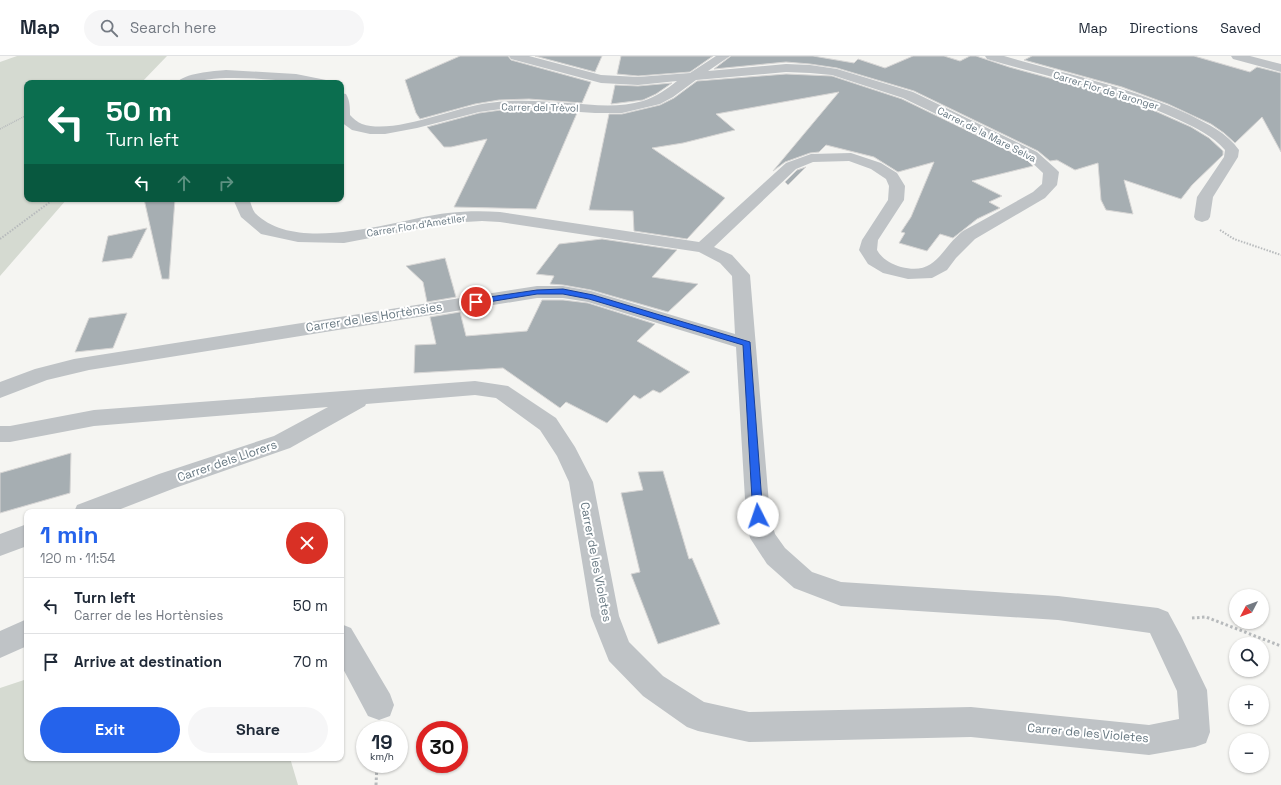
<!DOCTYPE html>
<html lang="en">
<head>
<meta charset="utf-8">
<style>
  body { margin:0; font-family:"Space Grotesk",sans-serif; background:#f6f6f7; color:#1f2937; height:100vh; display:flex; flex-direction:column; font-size:15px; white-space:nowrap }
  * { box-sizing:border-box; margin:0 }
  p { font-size:13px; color:#747a83 }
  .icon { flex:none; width:22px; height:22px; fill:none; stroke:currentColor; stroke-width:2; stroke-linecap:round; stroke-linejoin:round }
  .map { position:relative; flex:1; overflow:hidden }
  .details { position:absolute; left:24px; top:453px; width:320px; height:252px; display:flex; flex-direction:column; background:#fff; border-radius:8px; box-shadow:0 1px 3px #0004 }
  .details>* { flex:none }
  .top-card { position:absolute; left:24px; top:24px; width:320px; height:122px; border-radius:8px; box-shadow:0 1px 3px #0004; background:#0b6e4f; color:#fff; overflow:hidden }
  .needle { width:26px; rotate:229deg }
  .buttons { position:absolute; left:1229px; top:533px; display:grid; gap:8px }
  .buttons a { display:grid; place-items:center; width:40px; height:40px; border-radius:50%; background:#fff; box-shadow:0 1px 3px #0004; font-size:20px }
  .speed { position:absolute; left:356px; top:665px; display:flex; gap:8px; font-size:20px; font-weight:700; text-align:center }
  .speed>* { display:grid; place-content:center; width:52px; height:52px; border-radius:50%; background:#fff; box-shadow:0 1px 3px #0004; line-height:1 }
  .speed small { font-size:10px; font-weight:400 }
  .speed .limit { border:6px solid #d22; background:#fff; color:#111 }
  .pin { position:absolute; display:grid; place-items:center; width:34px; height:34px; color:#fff; margin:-17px; border:2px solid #fff; border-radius:50%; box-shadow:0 1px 4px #0007 }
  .me { position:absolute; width:44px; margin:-22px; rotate:356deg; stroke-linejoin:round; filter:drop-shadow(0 0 3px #0008) }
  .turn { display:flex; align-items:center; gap:14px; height:84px; padding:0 16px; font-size:18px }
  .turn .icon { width:52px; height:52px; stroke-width:2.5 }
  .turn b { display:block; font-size:28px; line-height:34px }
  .lanes { display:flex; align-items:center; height:38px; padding:0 16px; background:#0003; justify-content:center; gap:20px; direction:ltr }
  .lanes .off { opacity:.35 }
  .round { display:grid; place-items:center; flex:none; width:42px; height:42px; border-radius:21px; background:#f6f6f7 }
  .summary { display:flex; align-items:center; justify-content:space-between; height:68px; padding:0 16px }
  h1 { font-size:24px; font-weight:800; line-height:30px; color:#2563eb }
  .action { display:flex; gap:8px; margin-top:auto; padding:8px 16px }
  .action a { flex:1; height:46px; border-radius:24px; background:#2563eb; color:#fff; font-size:16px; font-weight:800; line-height:46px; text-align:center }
  .action a+a { background:#f6f6f7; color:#1f2937 }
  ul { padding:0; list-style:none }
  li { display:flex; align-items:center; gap:12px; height:56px; padding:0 16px; border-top:1px solid #e0e1e3 }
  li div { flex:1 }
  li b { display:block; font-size:15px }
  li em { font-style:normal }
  header { display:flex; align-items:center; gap:24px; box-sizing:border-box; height:56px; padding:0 20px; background:#fff; border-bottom:1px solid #e0e1e3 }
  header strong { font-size:19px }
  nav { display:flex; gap:22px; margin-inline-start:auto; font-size:14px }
  .search { width:280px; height:36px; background:#f6f6f7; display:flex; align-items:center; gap:10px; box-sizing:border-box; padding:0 14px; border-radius:22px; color:#747a83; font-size:15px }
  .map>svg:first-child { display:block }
  .green { fill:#d5dad1 }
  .building { fill:#a6aeb2; stroke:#d7d6d5 }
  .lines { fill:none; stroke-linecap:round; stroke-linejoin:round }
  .path-far2 { stroke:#b7babc; stroke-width:1.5; stroke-dasharray:1 1; stroke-linecap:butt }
  .path-far1 { stroke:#b7babc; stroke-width:2; stroke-dasharray:1.5 1.5; stroke-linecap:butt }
  .path { stroke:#b7babc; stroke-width:3; stroke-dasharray:2.5 2.5; stroke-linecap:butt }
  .minor { fill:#bfc3c6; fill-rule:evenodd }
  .route { fill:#2563eb; stroke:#184099 }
  .labels { text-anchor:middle; stroke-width:4; stroke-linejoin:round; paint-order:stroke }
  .far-street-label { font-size:10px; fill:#667781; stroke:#fff }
  .street-label { font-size:12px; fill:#667781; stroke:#fff }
</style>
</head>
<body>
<header>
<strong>Map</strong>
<div class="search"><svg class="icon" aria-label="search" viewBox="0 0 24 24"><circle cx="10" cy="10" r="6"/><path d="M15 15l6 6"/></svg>Search here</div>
<nav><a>Map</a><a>Directions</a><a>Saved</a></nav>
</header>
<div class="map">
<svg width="1281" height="729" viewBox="0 0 1281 729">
  <rect width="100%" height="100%" fill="#f5f5f2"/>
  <path class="green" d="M17 0H167L141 27H27V143H67L0 220V6Z
    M27 623V702H290L298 729H0V632Z"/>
  <path class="building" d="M460 0H508L511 4 591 26 582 47 529 43 499 44 475 48 420 63 416 57 405 24Z
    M535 0H602L595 16Z
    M621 0H713L690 16 638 20 617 18Z
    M731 0H813L854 7 858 3 885 12 913 0H944L960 5 970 0H976L1009 11 1108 38 1155 55 1191 71 1209 82 1223 95V99L1192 129 1181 143 1124 124 1133 158 1106 154 1101 144 1098 107 1075 114 1057 104 1050 105 1038 95 914 35 837 12 810 8 786 6 714 13Z
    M1032 0H1194L1250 16 1257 11 1281 17V96L1262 61 1235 87 1224 77 1211 68 1168 48 1122 31 1024 4Z
    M786 18 832 20 902 43 1026 103 1033 110 972 125 1002 140 989 146 1000 152 977 163 953 182 940 178 927 195 899 187 905 177 901 176 911 161 934 106 898 116 874 101 826 89 819 96 810 97 785 106 773 115 839 36 716 58 735 74 683 87 652 92 725 142 687 183 634 175 633 155 589 154 609 58H622L660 49 674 42 697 25Z
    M672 27 656 38 643 44 611 48 615 29 638 30Z
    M501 54H535L577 57 536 153 454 151 487 83 451 91H444L427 71 479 57Z
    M806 111 788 129 785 126 797 114Z
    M144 143H175L169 223H162Z
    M147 172 132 202 102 206 108 180Z
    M602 183 677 194 652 221 698 228 668 256 591 234 563 229 550 228 554 220 536 218 559 188Z
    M445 202 456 241 427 246 423 226 406 210Z
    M542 244H563L588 247 655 268 637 285 690 316 660 337 653 334 640 343 634 339 607 367 566 346 560 352 503 312 414 317 415 289 436 288 430 261 460 256 466 280 527 275Z
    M127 257 113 292 75 296 89 262Z
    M71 397 70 437 0 457V417Z
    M663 415 689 503 692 502 720 568 658 588 631 518 640 516 621 437 643 434 638 416Z"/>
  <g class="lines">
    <path class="path-far2" d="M0 73 27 59"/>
    <path class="path-far1" d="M1220 174 1234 183 1281 199
      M0 183 54 143"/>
    <path class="path" d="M1192 562 1206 561 1281 590
      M376 729 377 708"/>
    <path class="minor" d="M509 0H529L601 19 638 21 690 17 716 0H730L708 15 786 8 810 9 837 13 913 36 1037 96 1056 113 1059 116 1057 129 1045 142 975 183 956 202 947 214 932 222 908 223 883 217 868 208 859 194 862 184 888 144 889 130 886 123 871 113 849 105 813 106 796 113 714 191 732 199 750 219 770 460 775 478 785 492 812 516 841 526 1058 540 1158 552 1168 556 1181 580 1207 634 1210 676 1206 687 1195 691 1149 699 971 681 749 686 698 675 687 671 643 640 609 605 591 560 569 426 557 400 540 374 496 342 475 339 366 348 365 350 290 392 175 432 113 456H74L77 449 159 418 274 380 328 351 94 370 10 386H0V370H10L94 354 475 325 508 330 556 362 575 391 593 426 619 560 629 586 663 620 704 646 749 656 971 651 1149 669 1179 663 1177 635 1150 577 1058 564 841 550 794 532 767 508 750 482 746 460 736 291 588 246 563 242H537L89 314 47 324 0 342V326L35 313 74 303 537 230H563L591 235 735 278 732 220 720 207 699 196 500 166 482 165 448 167 344 187 298 186 261 178 241 161 233 143H249C251 147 252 153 255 157 298 200 396 163 448 157 466 155 483 155 500 156L699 186 786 107 811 98 851 97 881 107 897 117 905 130 904 144 878 184 877 194C882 203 891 208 901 211 937 220 940 193 963 175 970 171 978 167 985 163 1001 154 1017 145 1033 136L1042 128 1043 117 1027 102 903 42 832 19 810 17 786 16 696 24 673 41 660 48 622 57H595L535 53H501L479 56 417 72 385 78H370L352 74 341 66V37L346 38C350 45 350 51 350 59 353 62 357 66 362 68 395 79 454 51 489 47 515 43 542 45 568 47 593 49 619 52 643 45 656 41 667 33 677 25L638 29 601 27 511 3Z
      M985 0H1004C1066 18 1131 31 1190 59 1208 68 1227 77 1239 94L1238 101 1213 141 1210 161 1208 164 1202 166 1196 164 1194 161 1197 141 1224 101 1225 94C1213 80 1196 72 1179 64 1118 35 1051 22 987 3Z
      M1231 0H1250L1281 8V16L1233 3Z
      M226 14 296 18 326 24 328 27C294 27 260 21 226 22 209 22 194 27 177 27 183 17 214 15 226 14Z
      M27 468V490L0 500V478Z
      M27 563V590L0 602V575Z
      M341 568 351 572 390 638 394 649 390 660 379 664 368 660 341 609Z"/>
  </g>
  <path class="route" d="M563 233 593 239 750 286 763 460 761 463 758 465 754 463 753 460 743 289 589 243 563 238H537L476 248 472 246 476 243 537 234Z"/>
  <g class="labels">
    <g class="far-street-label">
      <text transform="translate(1106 34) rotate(17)" y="4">Carrer Flor de Taronger</text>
      <text transform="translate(540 51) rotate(1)" y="4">Carrer del Trèvol</text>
      <text transform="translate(987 78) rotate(27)" y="4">Carrer de la Mare Selva</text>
      <text transform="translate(416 169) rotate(-9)" y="4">Carrer Flor d'Ametller</text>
    </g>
    <g class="street-label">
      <text transform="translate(374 261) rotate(-9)" y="4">Carrer de les Hortènsies</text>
      <text transform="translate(227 405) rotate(-19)" y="4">Carrer dels Llorers</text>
      <text transform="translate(596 506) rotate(79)" y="4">Carrer de les Violetes</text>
      <text transform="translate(1088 677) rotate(5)" y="4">Carrer de les Violetes</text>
    </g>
  </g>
</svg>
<div class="buttons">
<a><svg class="needle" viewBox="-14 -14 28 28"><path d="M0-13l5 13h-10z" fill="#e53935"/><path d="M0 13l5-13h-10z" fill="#747a83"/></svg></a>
<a><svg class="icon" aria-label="search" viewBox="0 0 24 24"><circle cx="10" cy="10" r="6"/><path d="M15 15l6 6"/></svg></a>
<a>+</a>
<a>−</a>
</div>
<div class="speed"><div>19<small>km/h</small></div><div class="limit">30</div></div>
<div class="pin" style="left:476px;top:246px;background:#d93025"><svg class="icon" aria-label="arrive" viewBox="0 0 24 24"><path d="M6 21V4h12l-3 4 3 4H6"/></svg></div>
<svg class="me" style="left:758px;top:460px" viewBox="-20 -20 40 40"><circle r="19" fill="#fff"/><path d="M0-13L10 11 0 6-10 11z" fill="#2563eb"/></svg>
<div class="top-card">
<div class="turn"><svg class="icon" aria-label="left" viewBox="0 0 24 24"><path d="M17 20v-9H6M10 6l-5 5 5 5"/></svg><div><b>50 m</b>Turn left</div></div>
<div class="lanes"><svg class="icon" aria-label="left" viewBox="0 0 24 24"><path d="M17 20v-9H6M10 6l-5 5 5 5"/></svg><svg class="icon off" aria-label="ahead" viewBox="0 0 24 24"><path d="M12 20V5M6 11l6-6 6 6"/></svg><svg class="icon off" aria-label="right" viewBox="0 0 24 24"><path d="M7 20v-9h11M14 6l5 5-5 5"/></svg></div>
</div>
<section class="details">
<div class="summary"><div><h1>1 min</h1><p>120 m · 11:54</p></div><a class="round" style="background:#d93025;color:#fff"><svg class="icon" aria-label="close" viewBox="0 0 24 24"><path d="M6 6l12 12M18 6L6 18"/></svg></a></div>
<ul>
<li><svg class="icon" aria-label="left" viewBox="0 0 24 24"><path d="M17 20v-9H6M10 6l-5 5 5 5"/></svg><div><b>Turn left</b><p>Carrer de les Hortènsies</p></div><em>50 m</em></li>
<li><svg class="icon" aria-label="arrive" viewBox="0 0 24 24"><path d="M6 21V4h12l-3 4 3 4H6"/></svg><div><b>Arrive at destination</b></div><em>70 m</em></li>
</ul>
<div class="action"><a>Exit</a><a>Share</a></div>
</section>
</div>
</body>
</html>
